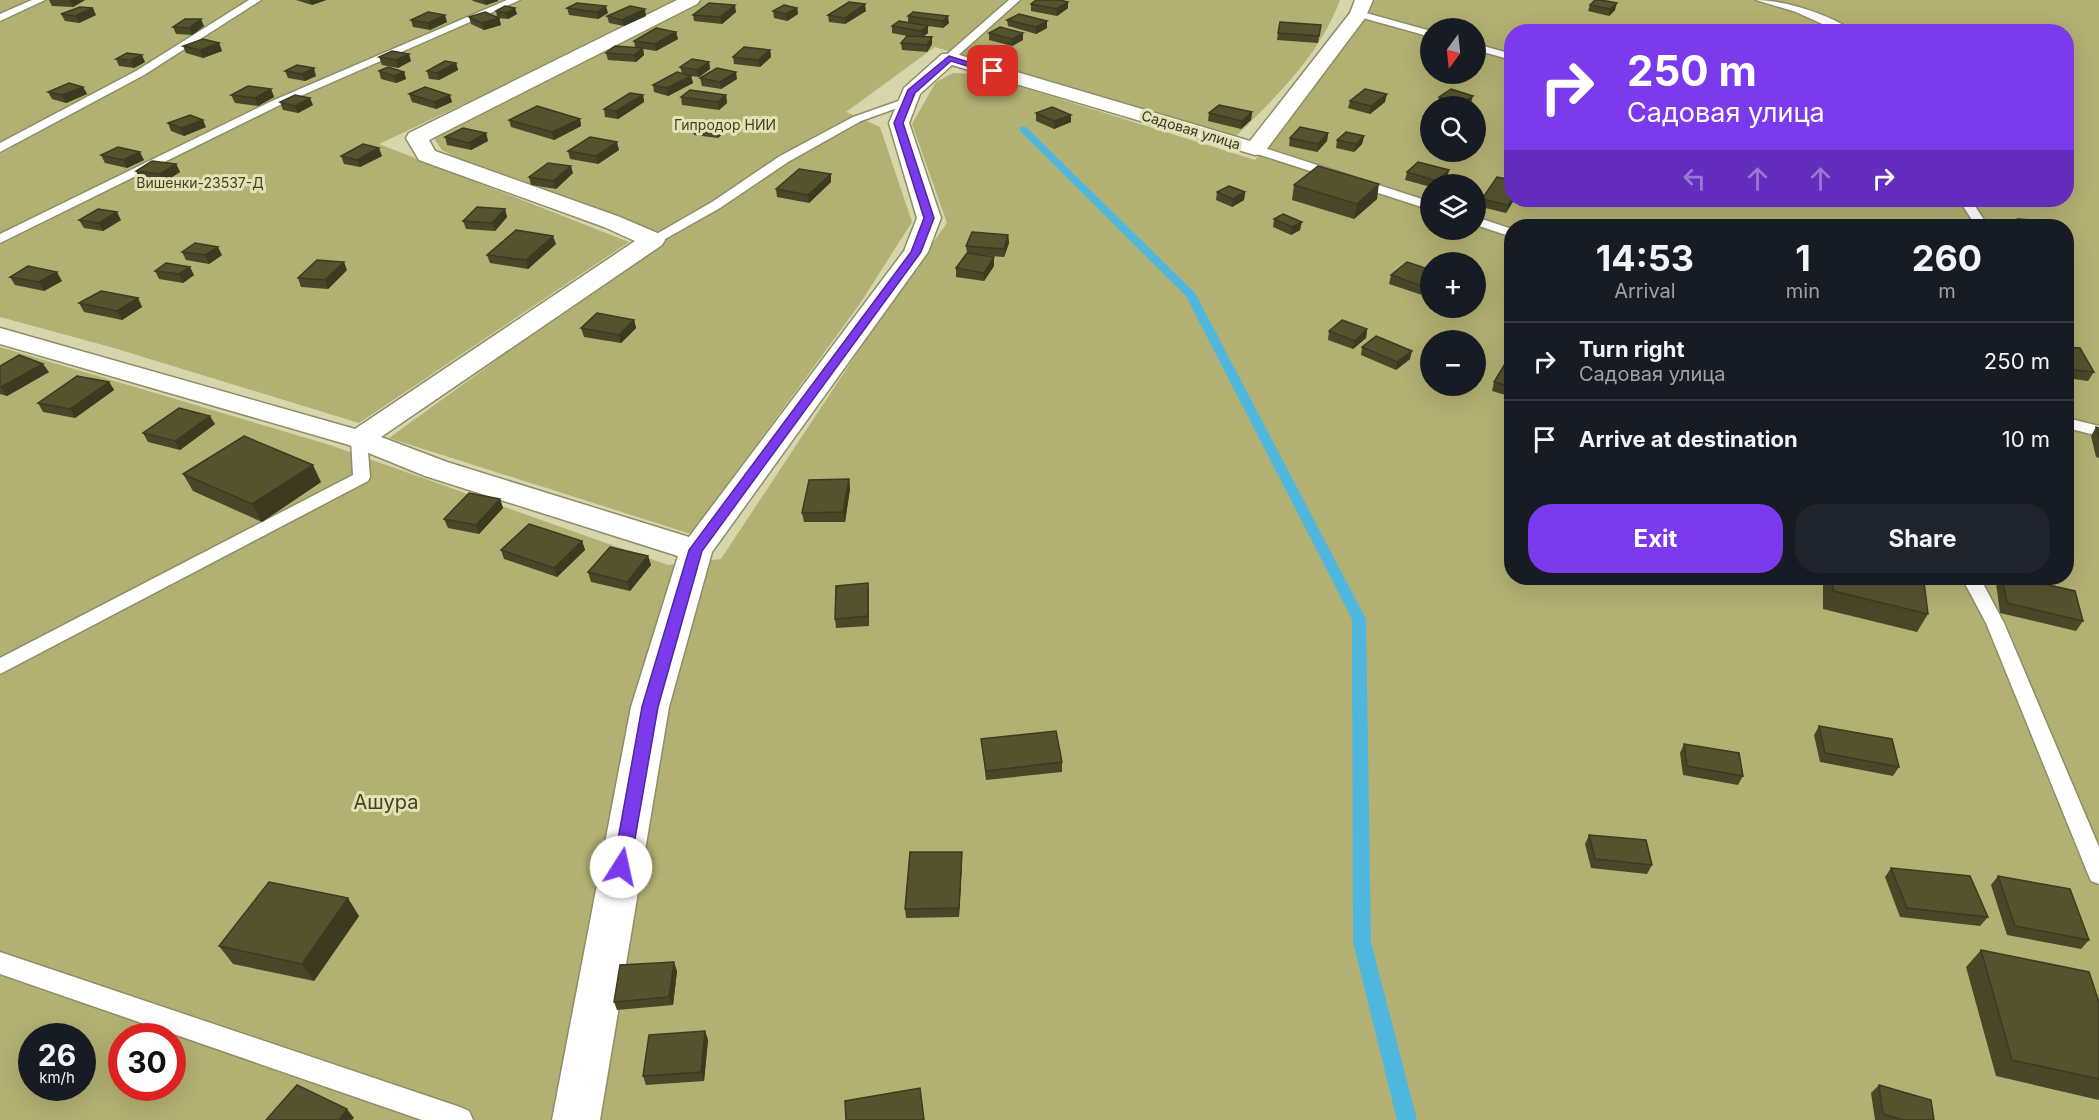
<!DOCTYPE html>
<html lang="en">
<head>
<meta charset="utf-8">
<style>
  body { margin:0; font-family:Inter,sans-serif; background:#20242c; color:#f1f3f6; height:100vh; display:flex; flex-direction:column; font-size:22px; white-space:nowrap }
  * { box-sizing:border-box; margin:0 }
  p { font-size:20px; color:#9ea1a6 }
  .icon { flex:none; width:33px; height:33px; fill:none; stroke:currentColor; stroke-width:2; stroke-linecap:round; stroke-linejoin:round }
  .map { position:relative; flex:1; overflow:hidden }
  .details { position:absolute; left:1504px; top:219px; width:570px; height:366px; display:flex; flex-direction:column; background:#171b24; border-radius:24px; box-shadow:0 6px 24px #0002 }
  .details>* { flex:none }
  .hud { position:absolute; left:1504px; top:24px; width:570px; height:183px; border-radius:24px; box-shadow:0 6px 24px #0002; background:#7c3aed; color:#fff; overflow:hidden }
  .needle { width:39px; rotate:195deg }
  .controls { position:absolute; left:1420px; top:18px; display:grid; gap:12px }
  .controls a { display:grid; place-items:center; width:66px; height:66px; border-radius:50%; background:#171b24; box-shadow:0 6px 24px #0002; font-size:30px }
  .speed { position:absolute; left:18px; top:1023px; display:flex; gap:12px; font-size:30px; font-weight:700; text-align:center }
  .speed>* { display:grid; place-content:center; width:78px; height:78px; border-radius:50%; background:#171b24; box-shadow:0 6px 24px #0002; line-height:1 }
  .speed small { font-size:15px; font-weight:400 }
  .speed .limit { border:9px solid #d22; background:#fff; color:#111 }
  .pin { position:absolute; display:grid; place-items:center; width:51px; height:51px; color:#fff; margin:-26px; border-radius:12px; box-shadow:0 3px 9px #0006 }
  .me { position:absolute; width:66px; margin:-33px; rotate:10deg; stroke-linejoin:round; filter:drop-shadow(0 0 4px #0008) }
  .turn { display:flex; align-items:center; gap:21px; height:126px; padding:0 24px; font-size:27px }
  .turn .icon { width:78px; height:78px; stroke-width:2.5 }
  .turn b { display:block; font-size:42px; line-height:51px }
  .lanes { display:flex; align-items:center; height:57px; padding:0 24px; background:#0003; justify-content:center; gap:30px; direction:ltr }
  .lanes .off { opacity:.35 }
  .eta { display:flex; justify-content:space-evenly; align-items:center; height:102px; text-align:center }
  .eta b { font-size:36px; font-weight:700; line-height:42px }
  .primary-button { display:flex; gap:12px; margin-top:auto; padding:12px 24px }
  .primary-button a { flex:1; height:69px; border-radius:24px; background:#7c3aed; color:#fff; font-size:24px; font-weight:700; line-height:69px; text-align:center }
  .primary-button a+a { background:#20242c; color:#f1f3f6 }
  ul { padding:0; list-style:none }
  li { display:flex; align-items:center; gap:18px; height:78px; padding:0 24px; border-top:2px solid #363941 }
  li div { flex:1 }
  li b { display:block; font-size:22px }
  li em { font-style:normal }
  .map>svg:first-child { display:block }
  .green { fill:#b2b072; fill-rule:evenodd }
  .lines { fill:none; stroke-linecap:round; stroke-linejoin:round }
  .stream { fill:#4fb7de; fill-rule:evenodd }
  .lane-casing { stroke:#8e8d65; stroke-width:3 }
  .street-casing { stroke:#8e8d65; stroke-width:3 }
  .lane { fill:#fff; fill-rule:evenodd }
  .street { fill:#fff; fill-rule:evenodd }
  .wall { fill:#494728 }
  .shaded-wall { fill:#3c3a20 }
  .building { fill:#55532e; stroke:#3c3a20; stroke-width:1.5 }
  .route { fill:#7c3aed; stroke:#51269a; stroke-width:1.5 }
  .labels { text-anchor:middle; stroke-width:6; stroke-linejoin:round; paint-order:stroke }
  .far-park-label { font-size:14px; fill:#44421d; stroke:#e3e2b7 }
  .far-street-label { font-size:14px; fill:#383827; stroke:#e3e2b7 }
  .near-park-label { font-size:20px; fill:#44421d; stroke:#e3e2b7 }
</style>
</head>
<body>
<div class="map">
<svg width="2099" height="1120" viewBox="0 0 2099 1120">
  <rect width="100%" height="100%" fill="#d6d5ab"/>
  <path class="green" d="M0 0H685L379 144 629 242 359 423 114 348 0 317V154L11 148 0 146Z
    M702 0H1340C1319 56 1277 96 1235 137L935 47 846 112 880 127 912 222 859 305 691 534 389 438 669 235 488 174 442 150 433 137 639 30Z
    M1369 0H2099V1120H0V347L330 445 668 565 721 559 890 303 947 223 912 124 936 82 953 73 980 74 1255 160 1360 25ZM1431 28H1476V74H1431ZM1512 32H2067V200H1512ZM1431 106H1476V152H1431ZM1431 184H1476V230H1431ZM1512 226H2067V578H1512ZM1431 262H1476V308H1431ZM1431 340H1476V386H1431ZM32 1036H82V1088H32ZM122 1036H172V1088H122Z"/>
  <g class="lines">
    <path class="stream" d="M1020 127H1026L1195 293 1366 619 1371 942 1417 1120H1397L1353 942 1352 619 1186 296 1020 131Z"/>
    <g class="lane-casing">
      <path id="lane" d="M32 0H45L0 21V14Z
        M249 0H261L144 75 0 152V143L136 71Z
        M507 0H520L280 105 0 243V234L272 101Z
        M1009 0H1020L953 60H945V56Z
        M1756 0C1784 0 1832 15 1854 32H1840L1796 12Z
        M1359 11 1431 31V37L1356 16 1354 14Z
        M1476 44 1512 54V60L1476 50Z
        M907 98 913 101 911 103 861 121 788 162 720 208 658 243 653 244 646 240 712 202 780 156 853 117Z
        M1255 145 1431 202V210L1251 152 1249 149Z
        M1959 200H1971L1988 226H1976Z
        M1476 217 1512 229V237L1476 225Z
        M2067 418 2099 426V436L2067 428Z
        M359 434 367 439 370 477 368 481 0 674V658L353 475 351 439Z
        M1962 578H1980L2004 623 2099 847V884L2091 881 2088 874 1986 623Z
        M0 952 460 1107 469 1111 473 1120H422L0 974Z"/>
    </g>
    <g class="street-casing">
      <path id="street" d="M677 0H700L697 4 429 140 435 151 620 217 662 235 665 240 662 245 381 437 447 462 689 537 904 251 917 218 889 123 904 88 942 54H956L1250 141 1350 13 1355 0H1373L1365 18 1263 154 1255 155 952 65 920 94 909 123 941 218 928 252 712 552 669 707 600 1120H552L631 707 678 556 425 476 349 445 0 344V328L355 429 635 241 604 227 419 160 406 138 409 133Z"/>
    </g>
    <use href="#lane" class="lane"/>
    <use href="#street" class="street"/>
  </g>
  <path class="wall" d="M49 0H85L73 7 52 6Z
    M296 0H326L312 5Z
    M472 0H498V1L486 5 473 1Z
    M1068 2V8L1057 16 1031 11V4Z
    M1590 5 1615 10 1609 16 1588 11Z
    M567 8 608 13 598 19 569 15Z
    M797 8 798 14 787 21 774 18 773 11Z
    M496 11 517 14 508 19 499 18 501 25 484 30 471 24 469 17H497Z
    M866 11 845 24 829 22 828 15Z
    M736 12 722 24 694 21 693 15Z
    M913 12 949 23 943 28 928 26V33L923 37H932V44L927 52 902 50 901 43 907 36 892 33V26L908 23V16Z
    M61 14 96 15 79 23 65 21Z
    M607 16H646L624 26 609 23Z
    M411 20 447 22 430 30 413 27Z
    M1007 20 1047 28 1036 34 1008 26Z
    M1321 25 1318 43 1277 40 1278 33Z
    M204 26 192 35 176 34 173 27Z
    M1887 26 1933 32H1884Z
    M676 32 678 39 656 51 643 49 644 55 636 62 608 60 606 53 635 47 634 41Z
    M989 33 1023 40 1012 46 989 40Z
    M219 43 222 51 203 58 186 53 183 46Z
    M770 50 771 57 760 67 734 64 733 57Z
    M379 57 411 61 398 68 382 65Z
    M116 59 145 62 134 68 119 66Z
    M709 62 710 69 699 77 691 76 693 83 668 96 654 92 653 85 682 73 680 67Z
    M456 63 458 70 439 80 429 79 427 71Z
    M285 71 316 76 305 81 288 78Z
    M379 71 404 72 406 79 396 83 381 79Z
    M700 78 737 79 721 89 702 86Z
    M83 87 87 94 66 103 52 99 48 92Z
    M271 89 274 97 258 106 235 103 231 95Z
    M409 94 452 102 436 109 412 102Z
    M643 95 644 102 618 119 605 117 604 109Z
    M726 95 727 103 719 110 682 105 681 97Z
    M1439 97 1471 103 1466 106H1443L1437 105Z
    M1350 101 1385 102 1370 114 1348 108Z
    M280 102 313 105 298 113 283 110Z
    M1252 112 1251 120 1241 129 1208 121 1209 113Z
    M1036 113 1071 115V122L1054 129 1036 121Z
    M580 119 581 126 554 140 511 127 509 120Z
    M168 123 206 127 184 136 171 131Z
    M724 124 725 131 718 138 694 135 692 127Z
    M486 133 488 141 471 150 447 145 445 137Z
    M1328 133 1327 141 1317 152 1289 146 1290 138Z
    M1364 136 1362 144 1354 152 1336 148 1337 140Z
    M619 150 598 164 570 159 568 151Z
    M101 155 144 160 127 168 105 163Z
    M341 156H382L360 167 344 164Z
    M176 164 180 172 164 182 139 179 136 171Z
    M1449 170 1447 178 1440 184H1431V187L1405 180 1407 172Z
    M573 173 556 189 531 185 529 177Z
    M831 182 809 203 777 197 776 189Z
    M1294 185 1377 199 1354 219 1292 200Z
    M1217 192H1245L1244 200 1232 207 1216 200Z
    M1482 199 1512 200H1514L1506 213 1481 207Z
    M2009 200H2050L2046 206 2013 204Z
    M505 209 507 217 495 231 466 229 463 221Z
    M1274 219 1300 230 1291 235 1273 227Z
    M2018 219 2059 226H2014Z
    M79 220H121L103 231 84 228Z
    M1008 235 1009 243 1004 257 980 255 994 257V266L984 281 956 277V268L967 253 966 246Z
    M556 244 528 269 490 263 487 255Z
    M182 252 222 255 209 264 186 260Z
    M347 270 328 289 301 287 298 278Z
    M1431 270V298L1389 284 1391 275Z
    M155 271 194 275 183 283 159 279Z
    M10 277 62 281 44 291 15 285Z
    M138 298 142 307 122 320 84 312 79 303Z
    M634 320 636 328 621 343 584 337 581 328Z
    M1367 329 1366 338 1353 349 1328 340 1329 331Z
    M1362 347 1410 359 1396 370 1361 355Z
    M2067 347 2094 372 2088 381 2067 378Z
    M1512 363V397L1492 391 1494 382Z
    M0 366 49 372 7 396 0 394Z
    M109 382 114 390 75 418 43 412 38 403Z
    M215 424 180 450 148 442 143 433Z
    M2096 427 2099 428V458L2096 457 2091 436Z
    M183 474 321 482 262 522 193 491Z
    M849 479 850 489 845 522H804L802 513Z
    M500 499 503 508 479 534 448 528 444 519Z
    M582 541 585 550 557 577 504 559 501 550Z
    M648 556 651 565 630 591 591 582 588 572Z
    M1823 578H1905L1928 614 1917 632 1823 609Z
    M1999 578H2018L2083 621 2076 631 2000 613 1996 583Z
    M869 592V626L836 628 835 619Z
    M1819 726 1899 767 1893 776 1820 762 1814 735Z
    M981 739 1062 762V772L986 780Z
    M1684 744 1743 776 1738 785 1683 775 1680 753Z
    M1589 835 1652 865 1647 874 1591 868 1585 844Z
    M962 861 959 917 906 918 905 909Z
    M1891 868 1988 917 1980 926 1900 917 1885 877Z
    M1998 876 2089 940 2081 949 2007 935 1991 885Z
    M359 916 314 981 233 964 219 946Z
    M1981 950 2099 1002V1100L1996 1076 1966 967Z
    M677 971 673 1005 617 1010 614 1002Z
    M705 1031 708 1040 704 1081 646 1085 643 1076Z
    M1879 1085 1934 1120H1875L1871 1093Z"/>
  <path class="shaded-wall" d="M69 0H85L73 7Z
    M310 0H326L312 5Z
    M484 0H498V1L486 5Z
    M1068 2V8L1057 16V9Z
    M1617 3 1615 10 1609 16 1610 9Z
    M865 4 866 11 845 24V18Z
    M735 5 736 12 722 24 720 17Z
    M606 6 608 13 598 19 597 12Z
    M93 8 96 15 79 23 75 16Z
    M515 8 517 14 508 19 506 13Z
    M797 8 798 14 787 21 786 14Z
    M645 9 646 16 624 26 622 20Z
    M445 15 447 22 430 30 428 23Z
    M948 16 949 23 943 28V21Z
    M499 18 501 25 484 30 482 23Z
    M201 19 204 26 192 35 189 28Z
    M1047 21V28L1036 34V27Z
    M928 26V33L921 38V31Z
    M676 32 678 39 656 51 655 44Z
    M1023 33V40L1012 46V39Z
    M932 37V44L927 52V45Z
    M219 43 222 51 203 58 200 50Z
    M643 48 644 55 636 62 634 55Z
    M770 50 771 57 760 67 758 60Z
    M409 54 411 61 398 68 396 60Z
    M142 55 145 62 134 68 131 60Z
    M709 62 710 69 699 77 697 70Z
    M456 63 458 70 439 80 437 73Z
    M314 68 316 76 305 81 302 74Z
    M404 72 406 79 396 83 394 76Z
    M736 72 737 79 721 89 720 82Z
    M691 76 693 83 668 96 667 88Z
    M83 87 87 94 66 103 62 95Z
    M271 89 274 97 258 106 255 98Z
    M1387 94 1385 102 1370 114 1371 106Z
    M450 95 452 102 436 109 434 102Z
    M643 95 644 102 618 119 616 111Z
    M726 95 727 103 719 110 718 102Z
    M1473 96 1471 103 1466 106H1460V104Z
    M310 98 313 105 298 113 295 106Z
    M1252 112 1251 120 1241 129 1242 121Z
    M1071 115V122L1054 129V121Z
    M580 119 581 126 554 140 552 132Z
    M203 120 206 127 184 136 181 128Z
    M724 124 725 131 718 138 717 130Z
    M486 133 488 141 471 150 469 143Z
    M1328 133 1327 141 1317 152 1318 144Z
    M1364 136 1362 144 1354 152 1356 144Z
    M617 142 619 150 598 164 596 156Z
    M379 148 382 156 360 167 357 160Z
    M140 152 144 160 127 168 123 160Z
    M176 164 180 172 164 182 160 174Z
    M571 166 573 173 556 189 553 181Z
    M1449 170 1447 178 1440 184H1436L1437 181Z
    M831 174V182L809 203 808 195Z
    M1379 184 1377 199 1354 219 1357 204Z
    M1245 192 1244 200 1232 207 1233 199Z
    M1512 198V200H1514L1506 213 1508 205Z
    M505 209 507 217 495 231 492 223Z
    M117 212 121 220 103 231 99 223Z
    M1302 222 1300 230 1291 235 1292 227Z
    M1008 235 1009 243 1004 257V249Z
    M553 236 556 244 528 269 526 260Z
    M218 247 222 255 209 264 205 255Z
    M994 257V266L984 281V273Z
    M344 262 347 270 328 289 325 280Z
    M190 267 194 275 183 283 179 274Z
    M57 272 62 281 44 291 39 282Z
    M138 298 142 307 122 320 117 311Z
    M634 320 636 328 621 343 619 335Z
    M1367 329 1366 338 1353 349 1355 341Z
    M1412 351 1410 359 1396 370 1397 362Z
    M43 364 49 372 7 396 1 387Z
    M109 382 114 390 75 418 70 409Z
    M210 416 215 424 180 450 175 441Z
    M313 465 321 482 262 522 252 504Z
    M849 479 850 489 845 522 843 512Z
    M500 499 503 508 479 534 476 525Z
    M582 541 585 550 557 577 554 568Z
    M648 556 651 565 630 591 627 582Z
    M868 583 869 592V626L868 616Z
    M962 852V861L959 917V908Z
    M348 898 359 916 314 981 302 964Z
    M674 962 677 971 673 1005 669 997Z
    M705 1031 708 1040 704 1081 701 1072Z
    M347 1109 354 1118 352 1120H339Z"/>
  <path class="building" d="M1036 0H1060L1068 2 1057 9 1031 4Z
    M1595 0H1601L1617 3 1610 9 1590 5Z
    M849 2 865 4 845 18 828 15Z
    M577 3 606 6 597 12 567 8Z
    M709 3 735 5 720 17 693 15Z
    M784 5 797 8 786 14 773 11Z
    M505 6 515 8 506 13 496 11Z
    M630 6 645 9 622 20 607 16Z
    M80 7 93 8 75 16 61 14Z
    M428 12 445 15 428 23 411 20Z
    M485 12 499 18 482 23 469 17Z
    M913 12 948 16 943 21 908 16Z
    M1019 14 1047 21 1036 27 1007 20Z
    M185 19H201L189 28 173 27Z
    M899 21 928 26 921 31 892 26Z
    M1280 22 1321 25 1319 36 1278 33Z
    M1743 25 1774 31 1738 32Z
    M1887 26 1932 30 1933 32H1889Z
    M1000 27 1023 33 1012 39 989 33Z
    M656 28 676 32 655 44 634 41Z
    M907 36 932 37 927 45 901 43Z
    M203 39 219 43 200 50 183 46Z
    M615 46 643 48 634 55 606 53Z
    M744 47 770 50 758 60 733 57Z
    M392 51 409 54 396 60 379 57Z
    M127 53 142 55 131 60 116 59Z
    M692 59 709 62 697 70 680 67Z
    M445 61 456 63 437 73 427 71Z
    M297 65 314 68 302 74 285 71Z
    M388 67 404 72 394 76 379 71Z
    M717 68 736 72 720 82 700 78Z
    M677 72 691 76 667 88 653 85Z
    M69 83 83 87 62 95 48 92Z
    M248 86 271 89 255 98 231 95Z
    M425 87 450 95 434 102 409 94Z
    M1365 89 1387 94 1371 106 1350 101Z
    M1451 89 1473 96 1460 104 1439 97Z
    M690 90 726 95 718 102 681 97Z
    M630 93 643 95 616 111 604 109Z
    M295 95 310 98 295 106 280 102Z
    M1219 105 1252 112 1242 121 1209 113Z
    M537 106 580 119 552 132 509 120Z
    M1052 107 1071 115 1054 121 1036 113Z
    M190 115 203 120 181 128 168 123Z
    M699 121 724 124 717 130 692 127Z
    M1300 127 1328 133 1318 144 1290 138Z
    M463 128 486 133 469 143 445 137Z
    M1346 132 1364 136 1356 144 1337 140Z
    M590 137 617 142 596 156 568 151Z
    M363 144 379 148 357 160 341 156Z
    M118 147 140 152 123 160 101 155Z
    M152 161 176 164 160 174 136 171Z
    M1418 162 1449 170 1437 181 1407 172Z
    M548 163 571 166 553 181 529 177Z
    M1318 166 1379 184 1357 204 1294 185Z
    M799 169 831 174 808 195 776 189Z
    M1497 177 1512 180V198L1508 205 1482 199Z
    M1229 186 1245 192 1233 199 1217 192Z
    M477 207 505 209 492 223 463 221Z
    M98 209 117 212 99 223 79 220Z
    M1283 214 1302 222 1292 227 1274 219Z
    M2018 219 2056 222 2059 226H2023Z
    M516 230 553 236 526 260 487 255Z
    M972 232 1008 235 1004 249 966 246Z
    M195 243 218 247 205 255 182 252Z
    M967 253 994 257 984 273 956 268Z
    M317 260 344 262 325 280 298 278Z
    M1407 262 1431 270V289L1391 275Z
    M166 263 190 267 179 274 155 271Z
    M28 266 57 272 39 282 10 277Z
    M101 291 138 298 117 311 79 303Z
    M597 313 634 320 619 335 581 328Z
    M1342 320 1367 329 1355 341 1329 331Z
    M1376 336 1412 351 1397 362 1362 347Z
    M2067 347 2080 348 2094 372 2067 369Z
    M19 355 43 364 1 387H0V366Z
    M1506 362 1512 363V387L1494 382Z
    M77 376 109 382 70 409 38 403Z
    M179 408 210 416 175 441 143 433Z
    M2096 427 2099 428V438Z
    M244 436 313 465 252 504 183 474Z
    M849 479 843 512 802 513 809 480Z
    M469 493 500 499 476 525 444 519Z
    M529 524 582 541 554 568 501 550Z
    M610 547 648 556 627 582 588 572Z
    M1833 578H1905L1924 582 1928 614 1833 591Z
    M2002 578H2018L2075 591 2083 621 2007 603Z
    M868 583V616L835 619 836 586Z
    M1819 726 1892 739 1899 767 1825 753Z
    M1056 731 1062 762 986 771 981 739Z
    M1684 744 1739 753 1743 776 1687 766Z
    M1589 835 1646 840 1652 865 1595 859Z
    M910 852H962L959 908 905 909Z
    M1891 868 1970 876 1988 917 1907 908Z
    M1998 876 2070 889 2089 940 2015 926Z
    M269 882 348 898 302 964 219 946Z
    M1981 950 2089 972 2099 1002V1079L2012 1060Z
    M674 962 669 997 614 1002 620 965Z
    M705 1031 701 1072 643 1076 649 1035Z
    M297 1085 347 1109 339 1120H266Z
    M1879 1085 1931 1100 1934 1120H1903L1883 1114Z
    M920 1088 924 1120H846L845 1101Z"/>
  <path class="route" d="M949 56 997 71 993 74 951 61 915 93 903 123 934 218 921 252 702 551 658 707 630 867 627 873 621 875 615 873 613 867 642 707 689 550 911 252 924 218 894 123 908 90Z"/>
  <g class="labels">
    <g class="far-park-label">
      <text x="725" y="130">Гипродор НИИ</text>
      <text x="200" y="188">Вишенки-23537-Д</text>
    </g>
    <g class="far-street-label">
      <text transform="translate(1191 130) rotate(17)" y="5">Садовая улица</text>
    </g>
    <g class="near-park-label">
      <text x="386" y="809">Ашура</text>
    </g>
  </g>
</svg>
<div class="controls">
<a><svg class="needle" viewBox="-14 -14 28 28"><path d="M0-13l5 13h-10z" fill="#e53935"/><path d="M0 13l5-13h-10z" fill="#9ea1a6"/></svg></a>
<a><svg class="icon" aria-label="search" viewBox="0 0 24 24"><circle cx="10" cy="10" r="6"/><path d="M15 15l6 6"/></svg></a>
<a><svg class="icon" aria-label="layers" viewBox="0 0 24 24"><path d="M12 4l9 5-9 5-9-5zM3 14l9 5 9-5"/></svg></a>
<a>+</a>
<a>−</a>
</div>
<div class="speed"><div>26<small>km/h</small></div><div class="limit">30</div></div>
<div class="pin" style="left:993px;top:71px;background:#d93025"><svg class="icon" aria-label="arrive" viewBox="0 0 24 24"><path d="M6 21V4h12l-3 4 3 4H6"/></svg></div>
<svg class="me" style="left:621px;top:867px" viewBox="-20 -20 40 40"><circle r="19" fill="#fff"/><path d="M0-13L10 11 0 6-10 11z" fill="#7c3aed"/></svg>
<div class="hud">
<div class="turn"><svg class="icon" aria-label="right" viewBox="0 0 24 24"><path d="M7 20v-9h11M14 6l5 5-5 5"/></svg><div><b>250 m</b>Садовая улица</div></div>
<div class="lanes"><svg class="icon off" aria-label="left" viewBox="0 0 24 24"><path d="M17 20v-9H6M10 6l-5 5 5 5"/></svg><svg class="icon off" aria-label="ahead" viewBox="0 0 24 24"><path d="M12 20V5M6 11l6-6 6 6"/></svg><svg class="icon off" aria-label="ahead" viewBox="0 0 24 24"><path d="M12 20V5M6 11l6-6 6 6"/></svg><svg class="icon" aria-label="right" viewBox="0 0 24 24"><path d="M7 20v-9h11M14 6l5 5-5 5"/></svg></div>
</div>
<section class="details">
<div class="eta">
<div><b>14:53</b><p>Arrival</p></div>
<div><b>1</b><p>min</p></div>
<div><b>260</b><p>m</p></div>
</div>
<ul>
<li><svg class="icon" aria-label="right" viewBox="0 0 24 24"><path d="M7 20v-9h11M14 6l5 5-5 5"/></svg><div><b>Turn right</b><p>Садовая улица</p></div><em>250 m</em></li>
<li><svg class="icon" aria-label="arrive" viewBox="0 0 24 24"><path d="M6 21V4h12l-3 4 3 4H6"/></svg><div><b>Arrive at destination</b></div><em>10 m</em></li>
</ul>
<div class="primary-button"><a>Exit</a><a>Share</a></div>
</section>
</div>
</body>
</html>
